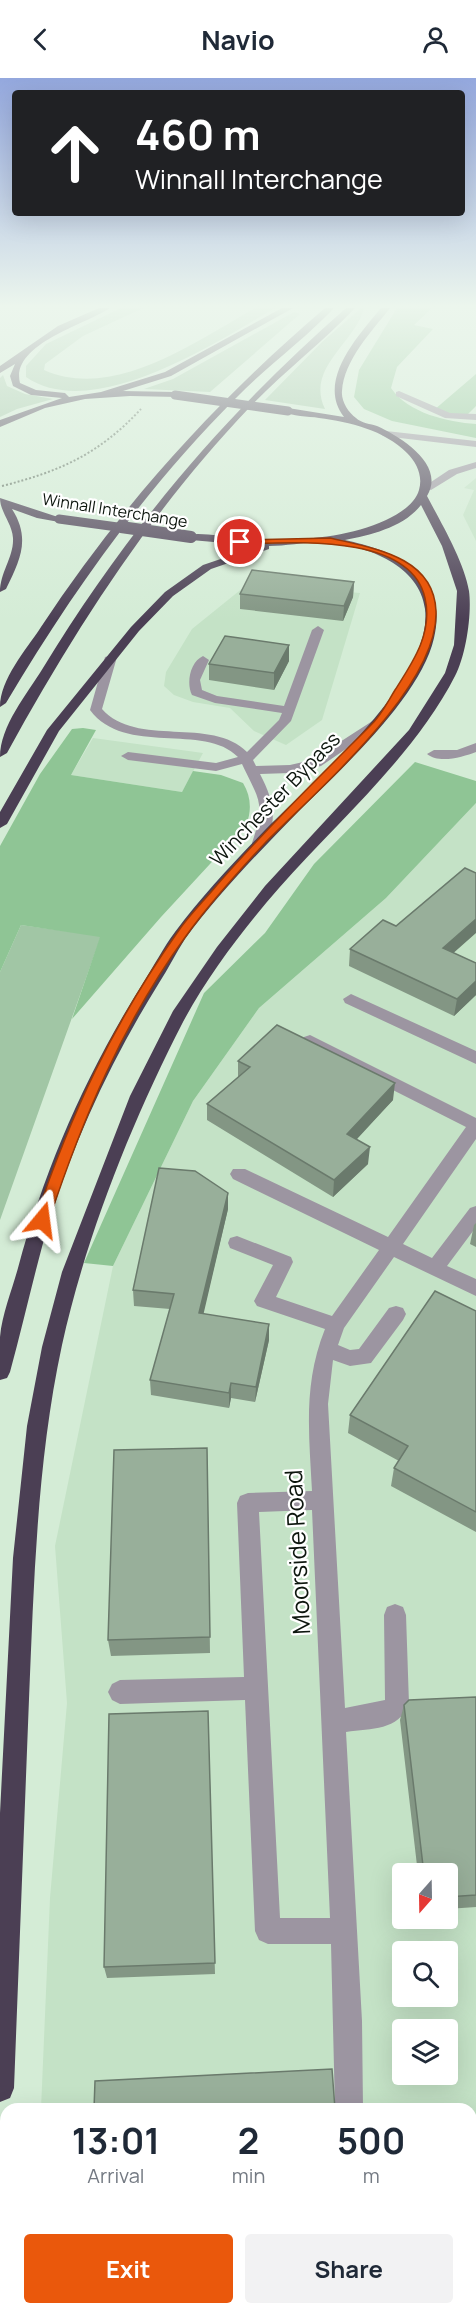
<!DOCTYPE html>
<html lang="en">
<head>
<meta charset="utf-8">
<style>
  body { margin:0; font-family:Manrope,sans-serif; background:#f2f2f3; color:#1f2937; height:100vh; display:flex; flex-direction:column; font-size:22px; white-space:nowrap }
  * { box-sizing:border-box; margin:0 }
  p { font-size:20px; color:#747a83 }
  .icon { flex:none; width:33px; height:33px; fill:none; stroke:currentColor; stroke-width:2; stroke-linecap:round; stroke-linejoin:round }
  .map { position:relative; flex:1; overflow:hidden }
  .panel { position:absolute; left:0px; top:2025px; width:477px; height:212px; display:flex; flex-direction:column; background:#fff; border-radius:18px 18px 0 0; box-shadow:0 6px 24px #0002 }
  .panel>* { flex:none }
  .banner { position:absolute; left:12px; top:12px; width:453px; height:126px; border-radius:6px; box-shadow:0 6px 24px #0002; background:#202124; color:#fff; overflow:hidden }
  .needle { width:39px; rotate:200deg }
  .tools { position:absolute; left:392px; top:1785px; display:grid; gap:12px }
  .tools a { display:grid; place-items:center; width:66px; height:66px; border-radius:6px; background:#fff; box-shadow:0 6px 24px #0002; font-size:30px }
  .pin { position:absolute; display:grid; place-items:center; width:51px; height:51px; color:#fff; margin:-26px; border:3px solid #fff; border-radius:50%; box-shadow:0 2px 6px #0007 }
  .me { position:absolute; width:66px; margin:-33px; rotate:16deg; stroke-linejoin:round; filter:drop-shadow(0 0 4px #0008) }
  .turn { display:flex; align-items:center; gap:21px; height:126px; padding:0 24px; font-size:27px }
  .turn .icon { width:78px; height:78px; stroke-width:2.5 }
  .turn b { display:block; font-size:42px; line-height:51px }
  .eta { display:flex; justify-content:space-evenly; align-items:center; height:102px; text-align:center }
  .eta b { font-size:36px; font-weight:700; line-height:42px }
  .cta { display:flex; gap:12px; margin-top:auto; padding:12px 24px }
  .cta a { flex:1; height:69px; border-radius:6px; background:#ea580c; color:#fff; font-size:24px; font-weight:700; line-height:69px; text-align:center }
  .cta a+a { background:#f2f2f3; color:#1f2937 }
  header { display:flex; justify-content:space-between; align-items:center; height:78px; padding:0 24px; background:#fff; font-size:27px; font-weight:700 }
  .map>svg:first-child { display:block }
  .built { fill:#c4e2c6; fill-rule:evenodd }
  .green { fill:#a1c6a5 }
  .forest { fill:#8fc595 }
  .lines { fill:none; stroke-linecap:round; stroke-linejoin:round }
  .path { stroke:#687869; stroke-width:2; stroke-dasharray:2 2; stroke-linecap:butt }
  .minor { fill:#9c95a1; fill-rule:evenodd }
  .highway { fill:#4b3f54; fill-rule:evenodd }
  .highway-bridge-far1 { stroke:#4b3f54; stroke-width:9 }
  .highway-bridge { stroke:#4b3f54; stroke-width:12 }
  .wall { fill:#839684 }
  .shaded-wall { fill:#6a7a6c }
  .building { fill:#98af9a; stroke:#6a7a6c; stroke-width:1.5 }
  .route { fill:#ea580c; stroke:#983908; stroke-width:1.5 }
  .labels { text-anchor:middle; stroke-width:4.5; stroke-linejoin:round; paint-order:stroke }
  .far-street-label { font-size:16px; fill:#0d160e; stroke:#fff }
  .street-label { font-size:20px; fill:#0d160e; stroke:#fff }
  .near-street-label { font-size:24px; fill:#0d160e; stroke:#fff }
</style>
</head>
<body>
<header><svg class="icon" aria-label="back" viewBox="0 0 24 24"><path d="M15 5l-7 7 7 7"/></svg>Navio<svg class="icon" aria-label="person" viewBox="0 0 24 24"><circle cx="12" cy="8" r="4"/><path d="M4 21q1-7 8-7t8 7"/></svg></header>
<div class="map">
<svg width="476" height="2236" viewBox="0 0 476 2236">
  <rect width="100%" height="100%" fill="#d4ecd6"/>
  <path class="built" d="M476 400V463L463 437 474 412 464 410Z
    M249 505 360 515 322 642 286 667 254 653 230 630 193 624 174 617 164 608 166 594 192 551Z
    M93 660 203 675 182 714 71 697Z
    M476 725V2236H33V2230H471V2031H41L50 1820 67 1625 55 1468 113 1188 193 1023 259 930 386 820ZM402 1796H447V1840H402ZM402 1874H447V1918H402ZM402 1952H447V1996H402Z"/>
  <path class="green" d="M121 230H143L83 258 45 286 44 292C114 323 195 264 255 230H275C215 265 93 345 26 299V288L46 266Z
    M361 230H364C356 264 305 290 325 331L265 322 322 264Z
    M294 234 300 236 210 314 144 311 173 301Z
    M3 297 7 308 25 316 53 321 17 331 0 339V300Z
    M21 847 101 858 0 1142V894Z"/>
  <path class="forest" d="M397 230H432L414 247 433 251 397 289 391 310C408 335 447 344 476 346V360L392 343 364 331 354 319 359 292Z
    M476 296V328L465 339 434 332Z
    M83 650 96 652 71 697 182 714 193 693 221 697 243 705C251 718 252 733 246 747L161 839 72 941 100 859 21 847 0 894V768L40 696 72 651Z
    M415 684 476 703V725L386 820 259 930 193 1023 113 1188 84 1185 204 915 265 855 314 786Z"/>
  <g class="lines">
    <path class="path" d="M2 408C61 393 99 376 141 331"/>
    <path class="minor" d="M399 313 450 335 476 336V342L445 340 396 318V314Z
      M386 353 476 363V369L383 358 381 356Z
      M476 384V390L457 396 431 412 422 410 449 392Z
      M318 548 324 552 291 643 253 682 256 688 290 687 312 682 374 642 378 641 384 645 321 688 290 695 260 696C273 721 279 742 264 768H254L252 765C266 725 259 722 242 686L216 693 128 682 121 678 128 674 216 685 238 679C204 644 125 679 90 632L105 579 115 576 117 579 102 631C136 670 212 638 247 674L279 642 282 635 215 625 192 617C186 605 190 584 203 578L209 582 200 602 202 612 217 618 284 628 312 552Z
      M476 665V674C463 679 439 686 427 676L434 672H457Z
      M351 916 476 973V986L345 925 343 921Z
      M310 957 476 1040V1061L403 1166 432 1180 470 1130 476 1128V1149L447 1188 476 1201V1218L394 1179 344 1250 338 1267 350 1272 359 1271 389 1230 396 1228 403 1230 406 1236 403 1242 371 1285 350 1288 333 1282 328 1326 345 1630 385 1622 384 1537 387 1529 395 1526 403 1529 406 1537 409 1626C398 1653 372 1650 346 1654L362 1943 363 2031H335L331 1866H268L259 1862 255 1853 245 1622 120 1626 112 1622 108 1614 112 1606 120 1602 244 1599 237 1425 240 1418 248 1415 312 1413C309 1355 303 1306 325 1251L257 1228 254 1223 273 1187 230 1170 228 1165 230 1160 237 1158 291 1179 293 1184 276 1219 332 1238 379 1172 233 1101 230 1096 233 1091H245L388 1159 466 1049 304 967 302 963 304 959ZM312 1432 330 1840H280L259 1434Z
      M354 2230H384L386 2236H356Z"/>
    <path class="highway" d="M99 230H110C87 246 10 266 20 305L36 312 65 315 69 319 101 314 165 294 282 230H293L171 298 123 313 175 314 180 317 178 319 130 318 85 321 45 330 0 349V342L62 320 31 317 13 308 10 298 15 286 0 295V288L58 248Z
      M325 230H334C304 262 267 288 236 320 145 411 72 514 6 625L0 629C0 601 26 572 41 549 120 429 215 324 325 230Z
      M346 230H355C322 265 282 295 249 330 151 433 75 551 7 675L0 679C0 648 27 616 43 590 128 451 223 338 346 230Z
      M381 230H390C372 253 344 282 342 313 341 323 348 334 356 340 361 345 371 346 377 348 401 359 446 387 427 418 441 445 464 483 469 513 472 536 466 577 455 598 414 678 338 743 279 810 244 850 208 897 183 944 132 1043 86 1158 62 1267 37 1383 34 1503 29 1621 24 1750 19 1880 14 2010L10 2020 0 2024V1735L13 1480 27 1348 42 1269 62 1194 130 1018 173 933 217 869 265 808 409 652 445 595 454 567 457 513 442 468 421 427C404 449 371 457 345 462 398 474 449 495 434 560 421 619 339 693 297 735 258 775 218 816 185 861 176 875 168 891 159 905 113 979 76 1057 50 1141 35 1191 24 1243 10 1294L7 1300 0 1302C0 1288 0 1273 0 1259 2 1236 12 1212 18 1190 45 1089 87 994 143 905 154 888 163 870 175 854 202 818 234 784 265 752 312 704 434 602 425 531 420 488 368 468 330 465 310 463 289 468 269 468V471L211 491 173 518 139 553 59 653 7 746 0 750V734L47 652 131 549 165 514 203 487 259 468 191 462 187 461V457C203 454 222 459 238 460 287 463 340 463 386 442 399 436 415 426 419 412 423 398 417 385 407 375 384 352 350 344 319 340 308 338 292 339 283 333L288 330 344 339C316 303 358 258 381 230Z
      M0 420 64 441 59 444 37 440 12 431C31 461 20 482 6 511L0 514C0 494 14 479 13 460 12 445 0 434 0 420Z"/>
    <path class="highway-bridge-far1" d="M175 317 288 333
      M59 441 132 451"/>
    <path class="highway-bridge" d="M121 449 191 459"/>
  </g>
  <path class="wall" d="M354 504 353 519 343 543 240 531V516Z
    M289 567V583L274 612 209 602V586Z
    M350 871 454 875 476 885V917L454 938 349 888Z
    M238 983 393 1022 356 1061 368 1086 333 1119 207 1042V1026L238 999Z
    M228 1115V1131L203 1235 269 1262 255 1324 231 1320 229 1330 151 1317 150 1302 170 1231 134 1228 133 1212Z
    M476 1145V1169L470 1166 474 1147Z
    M476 1233V1454L391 1408 394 1390 399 1383 348 1355 350 1337Z
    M207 1370 210 1575 111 1578 108 1562Z
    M476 1619V1829L447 1831V1796H418L400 1642 404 1627Z
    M208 1633 215 1896 107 1900 104 1889Z"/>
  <path class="shaded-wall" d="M354 504 353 519 343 543 344 528Z
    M289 567V583L274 612V595Z
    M476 841V855L441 886 443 870Z
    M476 903V917L454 938 457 921Z
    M395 1005 393 1022 346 1073 347 1056Z
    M370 1069 368 1086 333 1119 334 1102Z
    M228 1115V1131L200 1251 199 1235Z
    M269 1246V1262L255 1324 256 1309Z
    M231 1305V1320L229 1330V1315Z"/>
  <path class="building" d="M252 492 354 504 344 528 240 516Z
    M225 558 289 567 274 595 209 586Z
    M465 790 476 795V841L443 870 476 885V903L457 921 350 871 383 842 396 848Z
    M277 947 395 1005 347 1056 370 1069 334 1102 207 1026 250 989 238 983Z
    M159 1090 195 1093 228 1115 199 1235 269 1246 256 1309 231 1305 229 1315 150 1302 174 1216 133 1212Z
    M435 1213 476 1233V1434L394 1390 408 1368 350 1337Z
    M207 1370 210 1559 108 1562 114 1372Z
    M476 1619V1817L447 1819V1796H424L404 1627 409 1622Z
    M208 1633 215 1885 104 1889 109 1636Z
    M332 1991 335 2031H94L95 2003Z
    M91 2230H350L351 2236H91Z"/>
  <linearGradient id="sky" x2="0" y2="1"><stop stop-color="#94a8de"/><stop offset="0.42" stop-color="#ecf6ed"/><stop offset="1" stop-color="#ecf6ed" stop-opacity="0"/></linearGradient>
  <rect width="476" height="543" fill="url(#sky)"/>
  <path class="route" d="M330 460C372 470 434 478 436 533 439 609 316 713 265 765 238 794 209 826 186 858 123 944 82 1042 49 1142L47 1146H37L35 1142C71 1036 112 947 177 855 188 838 204 823 217 807 266 751 318 700 370 648 381 638 387 625 395 612 413 584 433 555 425 520 410 454 289 465 240 466L236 464 240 462Z"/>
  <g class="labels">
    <g class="far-street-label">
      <text transform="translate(115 432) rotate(9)" y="6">Winnall Interchange</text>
    </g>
    <g class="street-label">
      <text transform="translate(275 721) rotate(-46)" y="7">Winchester Bypass</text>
    </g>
    <g class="near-street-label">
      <text transform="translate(298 1474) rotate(-93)" y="8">Moorside Road</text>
    </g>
  </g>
</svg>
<div class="tools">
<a><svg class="needle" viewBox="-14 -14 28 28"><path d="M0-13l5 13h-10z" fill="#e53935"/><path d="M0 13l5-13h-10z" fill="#747a83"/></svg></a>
<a><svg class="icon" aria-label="search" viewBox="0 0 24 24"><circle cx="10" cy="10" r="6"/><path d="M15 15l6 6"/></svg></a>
<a><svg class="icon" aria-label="layers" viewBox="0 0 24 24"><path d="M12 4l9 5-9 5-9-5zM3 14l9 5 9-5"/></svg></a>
</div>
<div class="pin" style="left:240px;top:464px;background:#d93025"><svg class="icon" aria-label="arrive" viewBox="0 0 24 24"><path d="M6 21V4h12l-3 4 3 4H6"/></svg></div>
<svg class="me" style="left:42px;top:1142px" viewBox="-20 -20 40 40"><path d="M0-17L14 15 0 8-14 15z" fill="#ea580c" stroke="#fff" stroke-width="4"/></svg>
<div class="banner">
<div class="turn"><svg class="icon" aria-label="ahead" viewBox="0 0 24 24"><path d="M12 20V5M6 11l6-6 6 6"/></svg><div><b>460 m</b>Winnall Interchange</div></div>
</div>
<section class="panel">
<div class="eta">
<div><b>13:01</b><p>Arrival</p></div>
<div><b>2</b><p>min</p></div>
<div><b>500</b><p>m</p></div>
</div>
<div class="cta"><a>Exit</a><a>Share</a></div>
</section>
</div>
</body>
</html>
